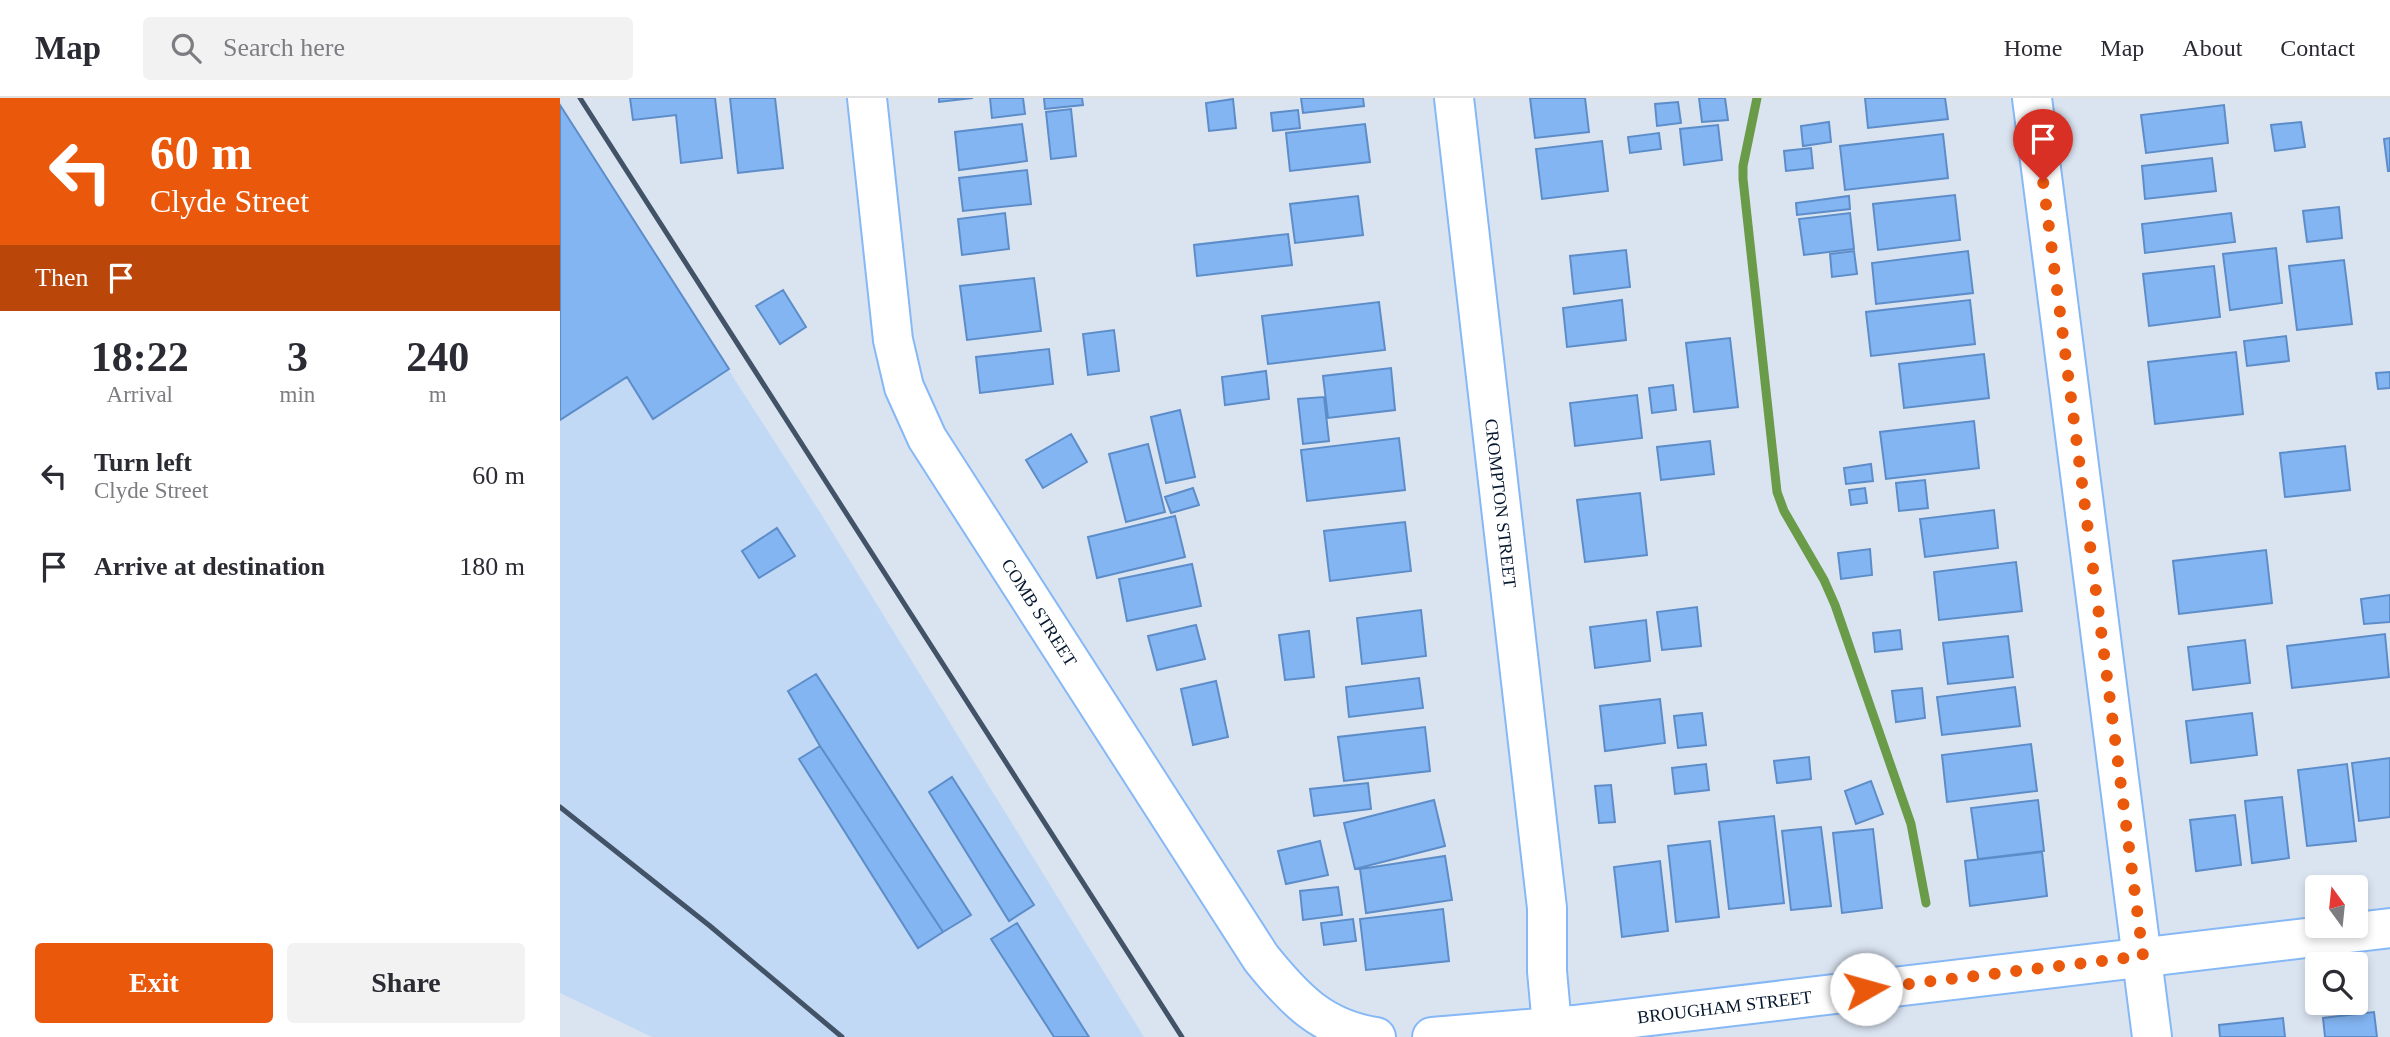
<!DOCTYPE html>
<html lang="en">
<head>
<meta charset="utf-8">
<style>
  body { margin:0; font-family:Georgia,serif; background:#f2f2f3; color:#2b2b33; height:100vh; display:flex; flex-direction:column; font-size:26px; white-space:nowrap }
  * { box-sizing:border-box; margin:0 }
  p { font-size:23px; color:#7c7c81 }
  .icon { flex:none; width:38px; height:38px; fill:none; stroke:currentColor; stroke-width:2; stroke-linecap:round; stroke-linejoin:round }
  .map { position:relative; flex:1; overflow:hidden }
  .side { display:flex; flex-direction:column; background:#fff; width:560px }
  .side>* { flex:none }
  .hud { background:#ea580c; color:#fff; overflow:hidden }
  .needle { width:46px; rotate:345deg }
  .tools { position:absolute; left:1745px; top:777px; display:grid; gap:14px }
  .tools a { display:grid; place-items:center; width:63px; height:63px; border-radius:7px; background:#fff; box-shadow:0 4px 10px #0003; font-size:35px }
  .pin { position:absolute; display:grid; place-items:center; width:60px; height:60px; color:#fff; margin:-72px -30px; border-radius:50% 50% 50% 0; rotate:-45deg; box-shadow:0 0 7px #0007 }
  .pin .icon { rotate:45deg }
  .me { position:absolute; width:77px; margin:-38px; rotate:83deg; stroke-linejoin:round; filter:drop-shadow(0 0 5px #0008) }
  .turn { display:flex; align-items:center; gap:24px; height:147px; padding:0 35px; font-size:32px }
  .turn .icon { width:91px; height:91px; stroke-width:2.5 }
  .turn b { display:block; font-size:49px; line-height:60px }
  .then { display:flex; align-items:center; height:66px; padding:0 35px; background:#0003; gap:14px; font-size:26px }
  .eta { display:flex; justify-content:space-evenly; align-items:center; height:119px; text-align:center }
  .eta b { font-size:42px; font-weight:700; line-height:49px }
  .cta { display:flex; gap:14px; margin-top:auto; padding:14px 35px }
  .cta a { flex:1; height:80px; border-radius:7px; background:#ea580c; color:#fff; font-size:28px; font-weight:700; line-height:80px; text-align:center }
  .cta a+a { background:#f2f2f3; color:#2b2b33 }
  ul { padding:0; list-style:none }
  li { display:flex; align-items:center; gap:21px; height:91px; padding:0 35px }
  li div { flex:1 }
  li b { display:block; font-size:26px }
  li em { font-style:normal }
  header { display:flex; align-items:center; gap:42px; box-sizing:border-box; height:98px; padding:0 35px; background:#fff; border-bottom:2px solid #e1e1e2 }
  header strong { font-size:33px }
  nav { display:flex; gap:38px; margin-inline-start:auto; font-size:24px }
  .search { width:490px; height:63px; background:#f2f2f3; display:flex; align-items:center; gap:18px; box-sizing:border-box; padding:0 24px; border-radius:7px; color:#7c7c81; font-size:26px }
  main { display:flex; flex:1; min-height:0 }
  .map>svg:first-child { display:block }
  .built { fill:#c2d9f5 }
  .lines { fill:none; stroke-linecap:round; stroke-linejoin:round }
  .stream { stroke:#699b48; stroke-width:9 }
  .building { fill:#83b5f3; stroke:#5d8dc8; stroke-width:2 }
  .minor-casing { stroke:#86b8f6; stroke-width:42 }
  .minor { stroke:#fff; stroke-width:38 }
  .rail { stroke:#435367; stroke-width:5 }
  .route { stroke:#ea580c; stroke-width:12; stroke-dasharray:0 21.6 }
  .labels { text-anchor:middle; stroke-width:5; stroke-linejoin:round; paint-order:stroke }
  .street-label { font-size:18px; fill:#05172e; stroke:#fff }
</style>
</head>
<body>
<header>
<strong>Map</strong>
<div class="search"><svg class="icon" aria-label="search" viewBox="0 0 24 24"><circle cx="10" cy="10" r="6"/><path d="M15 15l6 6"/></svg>Search here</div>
<nav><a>Home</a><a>Map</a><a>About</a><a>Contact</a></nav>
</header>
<main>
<section class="side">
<div class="hud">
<div class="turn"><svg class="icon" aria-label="left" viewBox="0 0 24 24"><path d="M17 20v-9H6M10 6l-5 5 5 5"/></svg><div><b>60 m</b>Clyde Street</div></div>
<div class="then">Then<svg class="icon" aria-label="arrive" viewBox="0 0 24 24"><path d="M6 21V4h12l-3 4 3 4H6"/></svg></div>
</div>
<div class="eta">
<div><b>18:22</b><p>Arrival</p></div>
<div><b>3</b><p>min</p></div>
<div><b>240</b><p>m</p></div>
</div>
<ul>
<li><svg class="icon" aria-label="left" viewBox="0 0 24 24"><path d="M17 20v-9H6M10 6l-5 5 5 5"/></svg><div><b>Turn left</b><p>Clyde Street</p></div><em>60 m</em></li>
<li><svg class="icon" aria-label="arrive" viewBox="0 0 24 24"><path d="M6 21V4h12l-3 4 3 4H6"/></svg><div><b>Arrive at destination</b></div><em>180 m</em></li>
</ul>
<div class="cta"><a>Exit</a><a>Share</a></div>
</section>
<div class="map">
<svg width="1830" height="939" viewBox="0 0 1830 939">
  <rect width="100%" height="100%" fill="#dae4f1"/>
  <path class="built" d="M0 10 258 411 584 939H92L0 895Z"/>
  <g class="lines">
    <path class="stream" d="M1197 0 1183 68V81L1217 394 1224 413 1264 482 1275 507 1351 726 1366 805"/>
  </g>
  <path class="building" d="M70 0H155L162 60 121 65 116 17 73 22Z
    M170 0H215L223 70 178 75Z
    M379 0H413L379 4Z
    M430 0H463L465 16 432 20Z
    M484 0H522L523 7 485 11Z
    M741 0H803L804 8 743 15Z
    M970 0H1025L1029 34 975 40Z
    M1139 0H1165L1168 22 1142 24Z
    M1305 0H1385L1388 21 1308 30Z
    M673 1 676 30 649 33 646 5Z
    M1118 4 1121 25 1097 28 1095 6Z
    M0 7 169 271 93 321 67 279 0 322Z
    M1664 7 1668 45 1586 55 1581 17Z
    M511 11 516 58 491 61 486 14Z
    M738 12 740 30 713 33 711 15Z
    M1269 24 1271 44 1243 48 1241 28Z
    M1741 24 1745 49 1715 53 1711 27Z
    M462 26 467 63 399 72 395 34Z
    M805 26 810 64 730 73 726 35Z
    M1158 27 1162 62 1124 67 1120 31Z
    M1099 35 1101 51 1070 55 1068 39Z
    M1383 36 1388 80 1285 92 1280 48Z
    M1830 40V73H1828L1824 41Z
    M1042 43 1048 93 982 101 976 51Z
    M1251 50 1253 70 1226 73 1224 53Z
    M1652 60 1656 93 1585 101 1582 68Z
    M467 72 471 106 403 113 399 80Z
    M1395 97 1400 142 1318 152 1313 106Z
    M798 98 803 137 735 145 730 106Z
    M1289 98 1290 111 1237 117 1236 105Z
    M1779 109 1782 140 1747 144 1743 113Z
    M445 115 449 151 402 157 398 121Z
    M1290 115 1294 151 1244 157 1239 121Z
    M1671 115 1675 144 1585 155 1582 126Z
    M728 136 732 167 637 178 634 147Z
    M1716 150 1722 205 1670 212 1663 156Z
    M1066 152 1070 189 1014 196 1010 158Z
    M1294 153 1297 176 1272 179 1270 156Z
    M1408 153 1413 195 1316 206 1312 165Z
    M1784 162 1792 226 1737 232 1729 168Z
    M1654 168 1660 219 1589 228 1583 176Z
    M474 180 481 233 407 242 400 188Z
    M223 192 246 229 220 246 196 208Z
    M1062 202 1066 242 1007 249 1003 210Z
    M1410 202 1415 246 1311 258 1306 214Z
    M819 204 825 252 708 266 702 218Z
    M554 232 559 273 528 277 523 236Z
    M1726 238 1729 263 1687 268 1684 243Z
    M1170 240 1178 309 1134 314 1126 245Z
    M489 251 493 286 420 295 416 259Z
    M1676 254 1683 316 1595 326 1588 264Z
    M1424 256 1429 300 1344 310 1339 266Z
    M831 270 835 312 768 320 763 278Z
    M706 273 709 301 665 307 662 279Z
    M1830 274V290L1818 291 1816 275Z
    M1113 287 1116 312 1092 315 1089 290Z
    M1077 297 1082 340 1015 348 1010 305Z
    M764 299 769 343 743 346 738 301Z
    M620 312 635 379 606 385 591 319Z
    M1414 323 1419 370 1326 381 1320 334Z
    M511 336 527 364 483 390 466 362Z
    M839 340 845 392 747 403 741 352Z
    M1150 343 1154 376 1101 382 1097 349Z
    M588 346 605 414 566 424 549 356Z
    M1785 348 1790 392 1725 399 1720 355Z
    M1311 366 1313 383 1286 386 1284 370Z
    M1365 382 1368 410 1339 413 1336 385Z
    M633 390 639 407 611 415 605 399Z
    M1305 390 1307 405 1291 407 1289 392Z
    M1080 395 1087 457 1025 464 1017 402Z
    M1434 412 1438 450 1365 459 1360 421Z
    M615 418 625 459 537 480 528 439Z
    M845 424 851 473 770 483 764 433Z
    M217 430 235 458 199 480 182 453Z
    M1310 451 1312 477 1281 481 1278 455Z
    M1706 452 1712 505 1619 516 1613 463Z
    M1456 464 1462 513 1379 522 1374 474Z
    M632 466 641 508 567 523 559 481Z
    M1830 497V524L1804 526 1801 501Z
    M1137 509 1141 548 1102 552 1097 514Z
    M861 512 866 558 802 566 797 520Z
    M1086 522 1090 563 1035 570 1030 529Z
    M636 527 645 561 597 572 588 538Z
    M1340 532 1342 551 1315 554 1313 535Z
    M749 533 754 579 725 582 719 537Z
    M1825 536 1829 579 1732 590 1727 548Z
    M1448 538 1453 579 1388 586 1383 545Z
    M1685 542 1690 585 1633 592 1628 549Z
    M256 576 411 817 383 834 260 648 228 593Z
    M859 580 863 610 789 619 786 589Z
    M656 583 668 639 633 647 621 591Z
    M1455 589 1460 628 1382 637 1377 599Z
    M1362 590 1365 620 1336 624 1332 593Z
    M1100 601 1105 645 1045 653 1040 608Z
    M1142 615 1146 647 1118 650 1114 618Z
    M1692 615 1697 657 1631 665 1626 623Z
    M865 629 870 673 784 683 778 639Z
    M1471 646 1477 693 1387 704 1382 657Z
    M260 648 383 834 358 850 239 661Z
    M1249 659 1251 681 1217 685 1214 663Z
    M1830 660V719L1799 723 1792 665Z
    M1146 666 1149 692 1115 696 1112 670Z
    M1787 666 1796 743 1747 748 1738 672Z
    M392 679 474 807 449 823 369 694Z
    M1311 683 1323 716 1296 726 1285 693Z
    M808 685 811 711 754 718 750 691Z
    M1051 687 1055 724 1039 725 1035 688Z
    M1722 699 1729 760 1692 765 1685 703Z
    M874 702 885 748 795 771 784 725Z
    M1478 702 1484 753 1418 761 1411 710Z
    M1675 717 1681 767 1636 773 1630 722Z
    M1214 718 1224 805 1169 811 1159 724Z
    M1261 729 1271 808 1231 812 1222 733Z
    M1313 731 1322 810 1282 815 1273 735Z
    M760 743 768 777 726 786 718 753Z
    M1150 743 1159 819 1116 824 1108 748Z
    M1482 754 1487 798 1410 808 1405 763Z
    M885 758 892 802 806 815 800 771Z
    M1100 763 1108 833 1062 839 1054 769Z
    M778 789 782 817 743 822 740 793Z
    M883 811 889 863 806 872 800 821Z
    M793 821 796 843 764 847 761 825Z
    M457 825 529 939H494L431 841Z
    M1814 914 1817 939H1765L1763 920Z
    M1723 920 1725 939H1660L1659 927Z"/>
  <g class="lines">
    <g class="minor-casing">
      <g id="minor">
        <path id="s1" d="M307 0 333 242 344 289 367 340 701 860C734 901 762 931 816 939"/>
        <path id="s2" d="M894 0 987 810V873L992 928"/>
        <path d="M1472 0 1592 939"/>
        <path id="s3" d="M872 939 1014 927 1830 830"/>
      </g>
    </g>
    <use href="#minor" class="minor"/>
    <path class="rail" d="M20 0 622 939
      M0 709 150 828 282 939"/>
  </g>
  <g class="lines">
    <path class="route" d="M1306 891 1583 858 1483 83"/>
  </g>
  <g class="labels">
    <g class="street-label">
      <text dy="6" stroke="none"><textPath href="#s2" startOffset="408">CROMPTON STREET</textPath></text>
      <text dy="6" stroke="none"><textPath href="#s1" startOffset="555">COMB STREET</textPath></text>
      <text dy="6" stroke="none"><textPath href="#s3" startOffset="294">BROUGHAM STREET</textPath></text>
    </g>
  </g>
</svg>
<div class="tools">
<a><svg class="needle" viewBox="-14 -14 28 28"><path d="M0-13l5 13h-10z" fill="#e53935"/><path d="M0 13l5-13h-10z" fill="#7c7c81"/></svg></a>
<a><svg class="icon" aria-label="search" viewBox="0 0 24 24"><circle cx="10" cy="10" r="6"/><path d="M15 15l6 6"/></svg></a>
</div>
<div class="pin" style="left:1483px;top:83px;background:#d93025"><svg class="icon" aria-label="arrive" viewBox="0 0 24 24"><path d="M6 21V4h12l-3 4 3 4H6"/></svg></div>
<svg class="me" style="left:1306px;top:891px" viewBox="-20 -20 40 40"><circle r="19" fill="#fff"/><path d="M0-13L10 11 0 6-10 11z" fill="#ea580c"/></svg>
</div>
</main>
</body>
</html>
